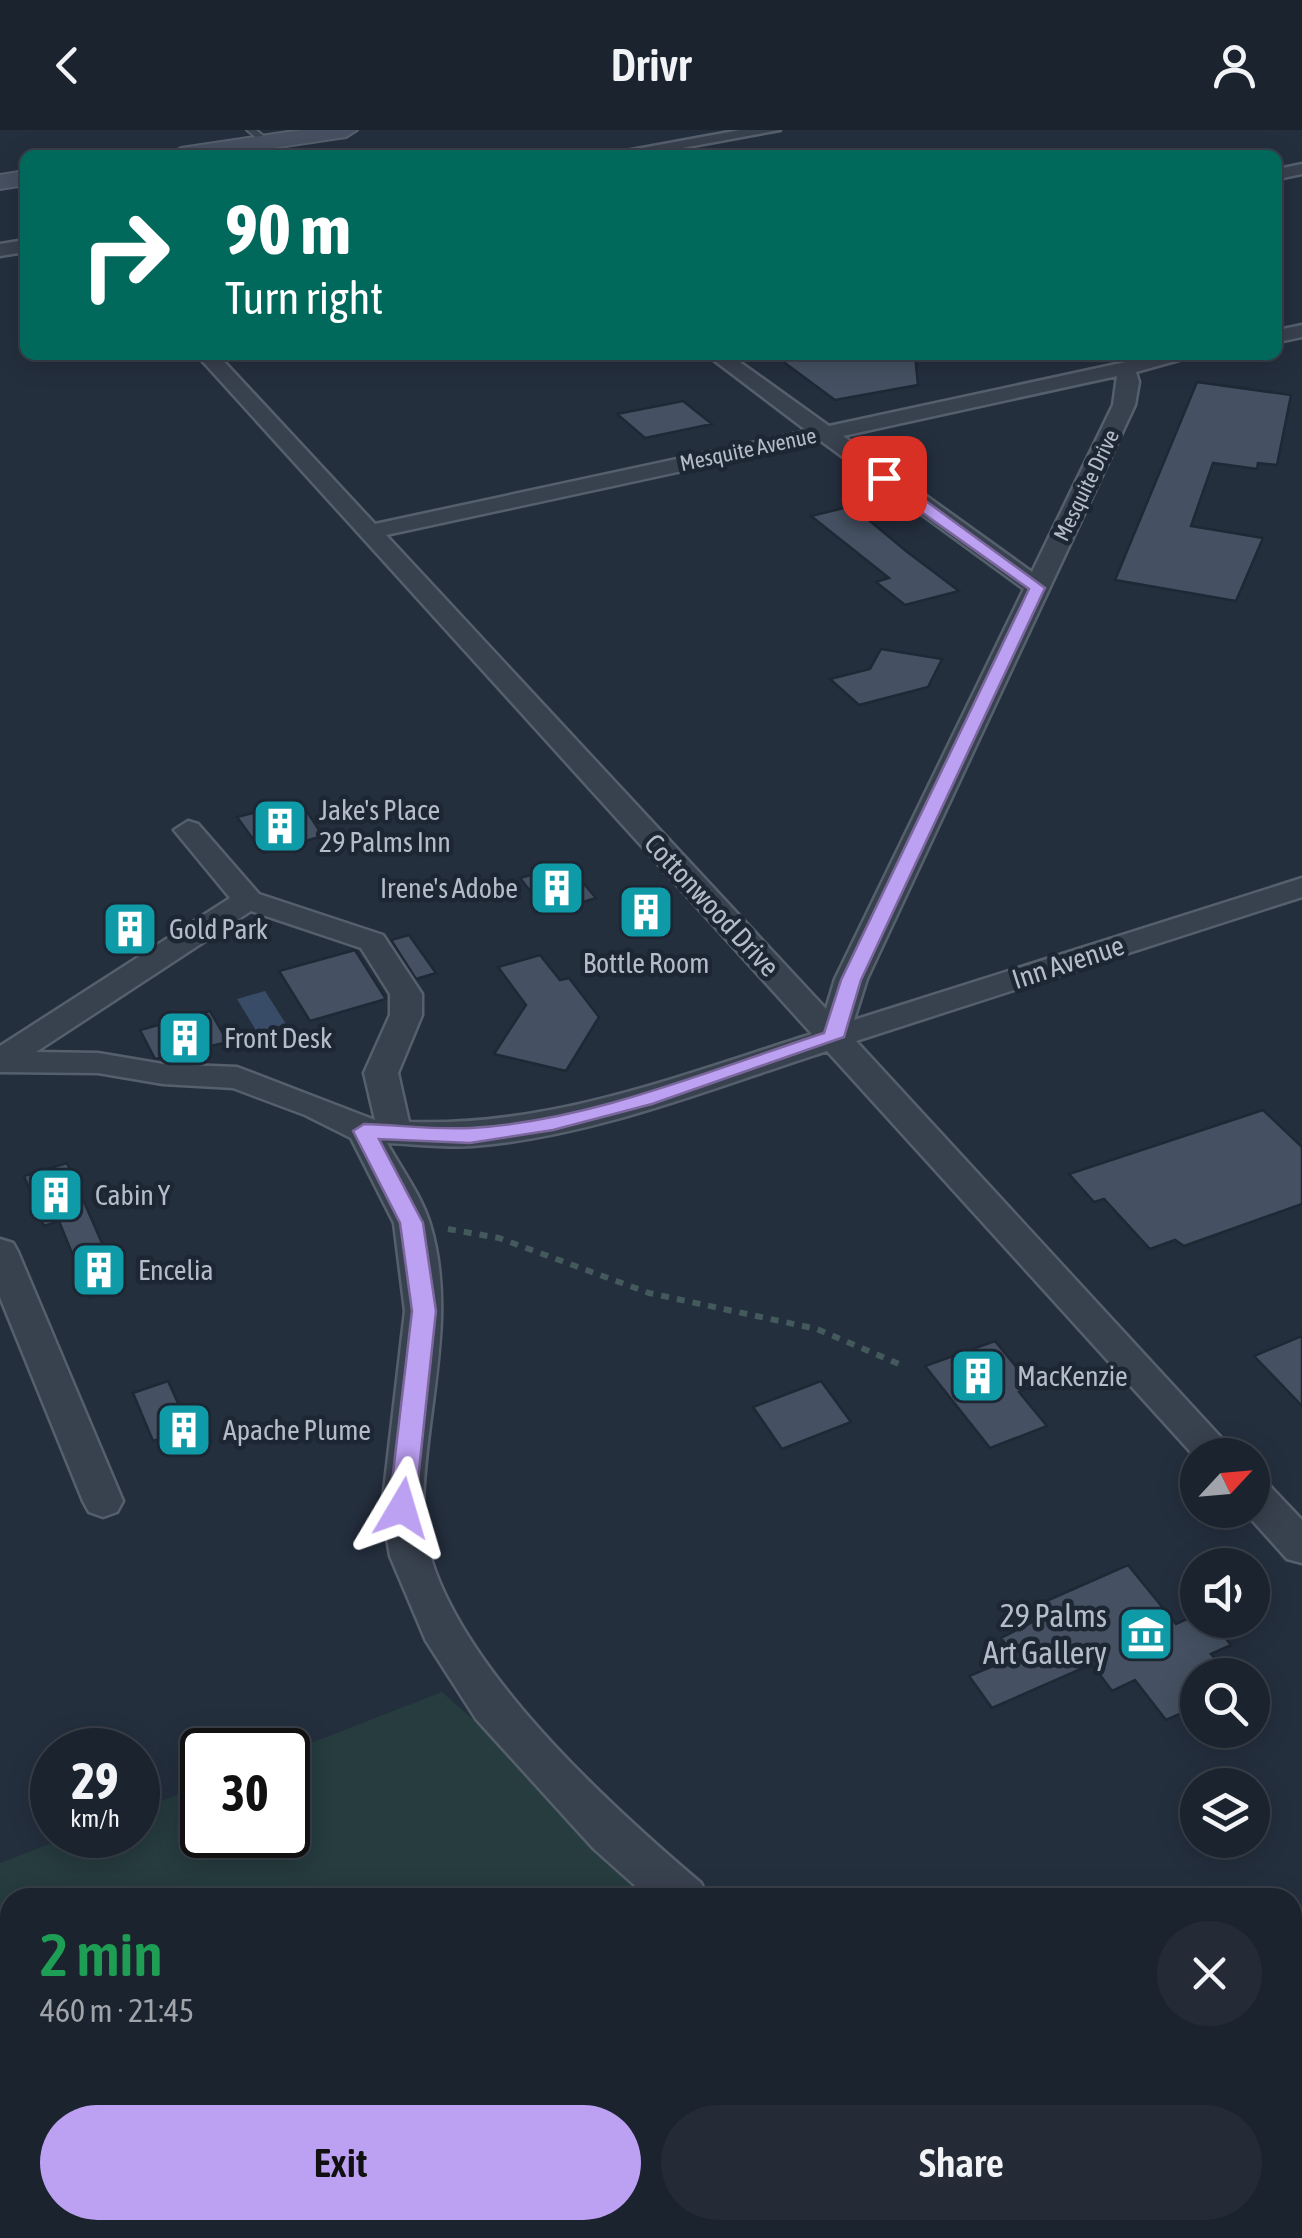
<!DOCTYPE html>
<html lang="en">
<head>
<meta charset="utf-8">
<style>
  body { margin:0; font-family:"Asap Condensed",sans-serif; background:#242b36; color:#f1f3f6; height:100vh; display:flex; flex-direction:column; font-size:38px; white-space:nowrap }
  * { box-sizing:border-box; margin:0 }
  p { font-size:32px; color:#a0a4aa }
  .icon { flex:none; width:55px; height:55px; fill:none; stroke:currentColor; stroke-width:2; stroke-linecap:round; stroke-linejoin:round }
  .map { position:relative; flex:1; overflow:hidden }
  .panel { position:absolute; left:0px; top:1758px; width:1302px; height:352px; display:flex; flex-direction:column; background:#1b232e; border-radius:30px 30px 0 0; box-shadow:0 5px 25px #0003,0 0 0 2px #39404a }
  .panel>* { flex:none }
  .guide { position:absolute; left:20px; top:20px; width:1262px; height:210px; border-radius:15px; box-shadow:0 5px 25px #0003,0 0 0 2px #39404a; background:#00695c; color:#fff; overflow:hidden }
  .needle { width:65px; rotate:64deg }
  .fabs { position:absolute; left:1180px; top:1308px; display:grid; gap:20px }
  .fabs a { display:grid; place-items:center; width:90px; height:90px; border-radius:50%; background:#1b232e; box-shadow:0 5px 25px #0003,0 0 0 2px #39404a; font-size:50px }
  .speed { position:absolute; left:30px; top:1598px; display:flex; gap:20px; font-size:50px; font-weight:700; text-align:center }
  .speed>* { display:grid; place-content:center; width:130px; height:130px; border-radius:50%; background:#1b232e; box-shadow:0 5px 25px #0003,0 0 0 2px #39404a; line-height:1 }
  .speed small { font-size:25px; font-weight:400 }
  .speed .limit { border:5px solid #111; border-radius:15px; background:#fff; color:#111 }
  .pin { position:absolute; display:grid; place-items:center; width:85px; height:85px; color:#fff; margin:-42px; border-radius:20px; box-shadow:0 5px 15px #0006 }
  .me { position:absolute; width:110px; margin:-55px; rotate:7deg; stroke-linejoin:round; filter:drop-shadow(0 0 8px #0008) }
  .turn { display:flex; align-items:center; gap:35px; height:210px; padding:0 40px; font-size:45px }
  .turn .icon { width:130px; height:130px; stroke-width:2.5 }
  .turn b { display:block; font-size:70px; line-height:85px }
  .round { display:grid; place-items:center; flex:none; width:105px; height:105px; border-radius:52px; background:#242b36 }
  .headline { display:flex; align-items:center; justify-content:space-between; height:170px; padding:0 40px }
  h1 { font-size:60px; font-weight:600; line-height:75px; color:#1e9e55 }
  .action { display:flex; gap:20px; margin-top:auto; padding:20px 40px }
  .action a { flex:1; height:115px; border-radius:60px; background:#bca0f2; color:#111; font-size:40px; font-weight:600; line-height:115px; text-align:center }
  .action a+a { background:#242b36; color:#f1f3f6 }
  header { display:flex; justify-content:space-between; align-items:center; height:130px; padding:0 40px; background:#1b232e; font-size:45px; font-weight:600 }
  .map>svg:first-child { display:block }
  .green { fill:#263c3f }
  .water { fill:#394c67 }
  .building { fill:#455162; stroke:#1f2835; stroke-width:2.5 }
  .lines { fill:none; stroke-linecap:round; stroke-linejoin:round }
  .lane-casing { stroke:#565f6c; stroke-width:4 }
  .street-casing { stroke:#565f6c; stroke-width:5 }
  .secondary-casing { stroke:#565f6c; stroke-width:4 }
  .path { stroke:#44595c; stroke-width:6; stroke-dasharray:8 8; stroke-linecap:butt }
  .lane { fill:#38414e; fill-rule:evenodd }
  .street { fill:#38414e; fill-rule:evenodd }
  .secondary { fill:#465061; fill-rule:evenodd }
  .route { fill:#bca0f2; stroke:#7a689d; stroke-width:2.5 }
  .labels { text-anchor:middle; stroke-width:9; stroke-linejoin:round; paint-order:stroke }
  .far-street-label { font-size:22px; fill:#b4bcc9; stroke:#1d2633 }
  .poi-label { font-size:28px; fill:#b4bcc9; stroke:#1d2633; text-anchor:start }
  .street-label { font-size:28px; fill:#b4bcc9; stroke:#1d2633 }
  .near-poi-label { font-size:32px; fill:#b4bcc9; stroke:#1d2633; text-anchor:end }
</style>
</head>
<body>
<header><svg class="icon" aria-label="back" viewBox="0 0 24 24"><path d="M15 5l-7 7 7 7"/></svg>Drivr<svg class="icon" aria-label="person" viewBox="0 0 24 24"><circle cx="12" cy="8" r="4"/><path d="M4 21q1-7 8-7t8 7"/></svg></header>
<div class="map">
<svg width="1302" height="2108" viewBox="0 0 1302 2108">
  <rect width="100%" height="100%" fill="#242f3e"/>
  <path class="green" d="M442 1562 672 1767 10 1768V2100H1086L1098 2108H0V1733L73 1705H138V1680L202 1655V1705H288V1622Z"/>
  <path class="water" d="M265 861 286 894 257 902 237 869Z"/>
  <path class="building" d="M774 225H915L918 255 835 270Z
    M1197 252 1291 265 1277 335 1258 333 1257 339 1213 333 1191 396 1263 408 1236 471 1115 450Z
    M683 271 712 294 645 308 617 284Z
    M852 376 906 421 959 461 905 475 876 452 889 448 811 386Z
    M881 519 942 529 928 557 859 575 830 549 870 539Z
    M300 671 323 706 263 723 237 687Z
    M568 735 596 768 547 783 520 748Z
    M409 805 436 843 416 849 391 810Z
    M355 820 386 869 310 891 279 841Z
    M540 825 560 850 569 848 599 887 566 941 494 924 526 875 498 837Z
    M210 881 228 912 155 929 140 900Z
    M1263 980 1302 1017V1074L1184 1116 1175 1110 1150 1119 1104 1069 1094 1072 1069 1044Z
    M67 1033 105 1120 111 1118 126 1156 90 1168 59 1091 44 1096 24 1046Z
    M1302 1206V1276L1254 1226Z
    M995 1211 1032 1256 1019 1262 1047 1296 990 1318 925 1236Z
    M168 1251 183 1284 197 1279 212 1312 173 1325 165 1307 153 1311 133 1263Z
    M821 1251 851 1292 782 1319 753 1277Z
    M1128 1435 1176 1494 1198 1484V1490H1211L1231 1515 1211 1524 1229 1545H1198V1576L1166 1590 1135 1550 1112 1561 1092 1534 992 1578 969 1546 1015 1527 1001 1508 1052 1482 1044 1472Z"/>
  <g class="lines">
    <g class="lane-casing">
      <path id="lane" d="M247 0H256L271 12 264 14Z"/>
    </g>
    <g class="street-casing">
      <path id="street" d="M740 0H780L644 25H604Z
        M1302 34V44L1278 49V39Z
        M25 110V122L0 126V114Z
        M1302 195V207L1278 212V200Z
        M197 225H218L375 394 807 301 707 225H730L829 296 1158 225H1197L1136 242 1139 252 1135 275 867 849 854 890 1302 748V767L856 911 1237 1325H1198V1330L827 921C712 958 593 1007 472 1016 444 1018 415 1014 387 1013 401 1038 422 1067 430 1094 458 1186 425 1281 423 1375 420 1506 608 1674 701 1753L708 1768H649L594 1719 476 1589 426 1511 390 1426 382 1378 405 1181 394 1093 351 1008 305 985 233 958 163 954 98 943 0 942V916L230 768 174 700 188 691 198 694 259 764 383 805 422 864V885L398 943 409 992C550 997 679 946 812 904ZM1117 246 1113 275 1032 442 843 306ZM821 311 1024 459 835 849 826 879 386 405ZM251 781 361 818 390 864V885L364 943 375 990 237 937 163 934 98 923 36 922Z
        M0 1109 13 1113 18 1122 123 1371 117 1382 103 1387 89 1382 83 1371 0 1167Z
        M1252 1348 1266 1352 1302 1390V1433L1287 1429 1243 1380H1252Z
        M1105 2100H1167L1171 2108H1109Z"/>
    </g>
    <g class="secondary-casing">
      <path id="secondary" d="M301 0H357L346 7 226 25H169L181 18Z
        M25 41V55L0 59V45Z"/>
    </g>
    <path class="path" d="M448 1099 499 1108 649 1163 817 1199 899 1234"/>
    <use href="#lane" class="lane"/>
    <use href="#street" class="street"/>
    <use href="#secondary" class="secondary"/>
  </g>
  <path class="route" d="M878 344H889L1045 458 861 850 844 907 652 974 553 1000 470 1013 379 1009 423 1093 436 1181 415 1378 411 1385H392L389 1378 412 1181 400 1093 353 1001 364 994C399 995 436 1000 471 998 591 991 710 940 824 903L841 850 1029 459 878 351Z"/>
  <defs>
    <g id="building-square" transform="scale(2.875)"><rect x="-9" y="-9" width="18" height="18" rx="4" fill="#0f9aa8" stroke="#1d2633"/><path d="M-4-6H4V6H1V3H-1V6H-4ZM-2.5-4.3h1.7v1.8h-1.7ZM.8-4.3h1.7v1.8H.8ZM-2.5-1h1.7V.8h-1.7ZM.8-1h1.7V.8H.8Z" fill="#fff"/></g>
    <g id="museum-square" transform="scale(2.875)"><rect x="-9" y="-9" width="18" height="18" rx="4" fill="#0f9aa8" stroke="#1d2633"/><path d="M0-6L6-3V-2H-6V-3ZM-5-1h2V3h-2ZM-1-1h2V3h-2ZM3-1h2V3H3ZM-6 4H6V6H-6Z" fill="#fff"/></g>
  </defs>
  <g fill-rule="evenodd">
    <use href="#building-square" x="280" y="696"/>
    <use href="#building-square" x="557" y="758"/>
    <use href="#building-square" x="646" y="782"/>
    <use href="#building-square" x="130" y="799"/>
    <use href="#building-square" x="185" y="908"/>
    <use href="#building-square" x="56" y="1065"/>
    <use href="#building-square" x="99" y="1140"/>
    <use href="#building-square" x="978" y="1246"/>
    <use href="#building-square" x="184" y="1300"/>
    <use href="#museum-square" x="1146" y="1504"/>
  </g>
  <g class="labels">
    <g class="far-street-label">
      <text transform="translate(748 319) rotate(-12)" y="8">Mesquite Avenue</text>
      <text transform="translate(1086 355) rotate(-64)" y="8">Mesquite Drive</text>
    </g>
    <g class="poi-label">
      <text x="319" y="690">Jake's Place<tspan x="319" dy="32">29 Palms Inn</tspan></text>
      <text x="518" y="768" text-anchor="end">Irene's Adobe</text>
      <text x="169" y="809">Gold Park</text>
      <text x="646" y="843" text-anchor="middle">Bottle Room</text>
      <text x="224" y="918">Front Desk</text>
      <text x="95" y="1075">Cabin Y</text>
      <text x="138" y="1150">Encelia</text>
      <text x="1017" y="1256">MacKenzie</text>
      <text x="223" y="1310">Apache Plume</text>
    </g>
    <g class="street-label">
      <text transform="translate(712 775) rotate(47)" y="10">Cottonwood Drive</text>
      <text transform="translate(1068 832) rotate(-18)" y="10">Inn Avenue</text>
    </g>
    <g class="near-poi-label">
      <text x="1107" y="1497">29 Palms<tspan x="1107" dy="37">Art Gallery</tspan></text>
    </g>
  </g>
</svg>
<div class="fabs">
<a><svg class="needle" viewBox="-14 -14 28 28"><path d="M0-13l5 13h-10z" fill="#e53935"/><path d="M0 13l5-13h-10z" fill="#a0a4aa"/></svg></a>
<a><svg class="icon" aria-label="sound" viewBox="0 0 24 24"><path d="M4 9h4l5-4v14l-5-4H4zM17 9q2 3 0 6"/></svg></a>
<a><svg class="icon" aria-label="search" viewBox="0 0 24 24"><circle cx="10" cy="10" r="6"/><path d="M15 15l6 6"/></svg></a>
<a><svg class="icon" aria-label="layers" viewBox="0 0 24 24"><path d="M12 4l9 5-9 5-9-5zM3 14l9 5 9-5"/></svg></a>
</div>
<div class="speed"><div>29<small>km/h</small></div><div class="limit">30</div></div>
<div class="pin" style="left:884px;top:348px;background:#d93025"><svg class="icon" aria-label="arrive" viewBox="0 0 24 24"><path d="M6 21V4h12l-3 4 3 4H6"/></svg></div>
<svg class="me" style="left:402px;top:1378px" viewBox="-20 -20 40 40"><path d="M0-17L14 15 0 8-14 15z" fill="#bca0f2" stroke="#fff" stroke-width="4"/></svg>
<div class="guide">
<div class="turn"><svg class="icon" aria-label="right" viewBox="0 0 24 24"><path d="M7 20v-9h11M14 6l5 5-5 5"/></svg><div><b>90 m</b>Turn right</div></div>
</div>
<section class="panel">
<div class="headline"><div><h1>2 min</h1><p>460 m · 21:45</p></div><a class="round"><svg class="icon" aria-label="close" viewBox="0 0 24 24"><path d="M6 6l12 12M18 6L6 18"/></svg></a></div>
<div class="action"><a>Exit</a><a>Share</a></div>
</section>
</div>
</body>
</html>
